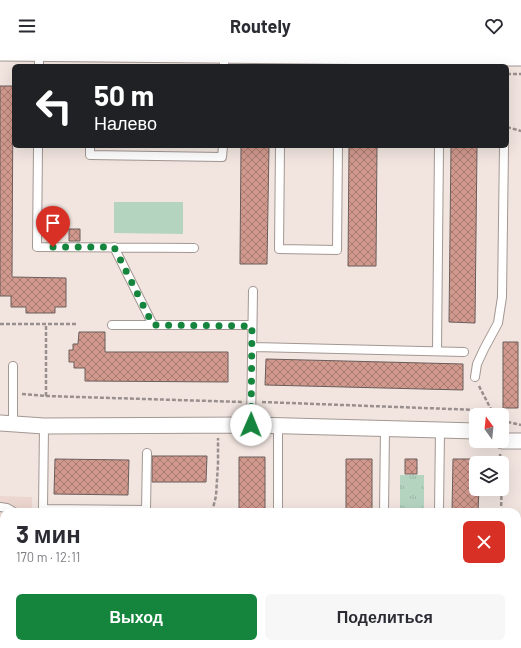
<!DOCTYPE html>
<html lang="ru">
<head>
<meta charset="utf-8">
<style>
  body { margin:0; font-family:Barlow,sans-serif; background:#f7f7f7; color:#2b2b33; height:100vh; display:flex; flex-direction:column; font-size:15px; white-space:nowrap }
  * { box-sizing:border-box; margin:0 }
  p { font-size:13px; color:#7c7c81 }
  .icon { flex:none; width:22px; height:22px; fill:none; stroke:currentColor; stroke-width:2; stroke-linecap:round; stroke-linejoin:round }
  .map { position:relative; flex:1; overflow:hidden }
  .panel { position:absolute; left:0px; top:456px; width:521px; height:140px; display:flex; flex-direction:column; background:#fff; border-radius:12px 12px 0 0; box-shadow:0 4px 16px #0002 }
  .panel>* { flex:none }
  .banner { position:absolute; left:12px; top:12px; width:497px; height:84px; border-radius:6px; box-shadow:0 4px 16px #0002; background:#202124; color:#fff; overflow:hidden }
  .needle { width:26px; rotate:345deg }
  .controls { position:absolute; left:469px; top:356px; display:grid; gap:8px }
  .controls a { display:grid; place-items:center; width:40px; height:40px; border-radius:6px; background:#fff; box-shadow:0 4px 16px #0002; font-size:20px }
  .pin { position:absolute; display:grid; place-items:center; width:34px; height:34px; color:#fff; margin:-41px -17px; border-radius:50% 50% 50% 0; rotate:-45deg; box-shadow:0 0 4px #0007 }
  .pin .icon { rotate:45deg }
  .me { position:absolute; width:44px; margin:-22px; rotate:1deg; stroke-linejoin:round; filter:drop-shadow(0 0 3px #0008) }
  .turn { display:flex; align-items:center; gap:14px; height:84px; padding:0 16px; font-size:18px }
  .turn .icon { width:52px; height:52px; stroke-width:2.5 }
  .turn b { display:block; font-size:28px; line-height:34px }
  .round { display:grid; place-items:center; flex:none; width:42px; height:42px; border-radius:6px; background:#f7f7f7 }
  .summary { display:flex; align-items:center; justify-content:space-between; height:68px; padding:0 16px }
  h1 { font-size:24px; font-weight:700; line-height:30px }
  .action { display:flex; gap:8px; margin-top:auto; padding:8px 16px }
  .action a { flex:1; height:46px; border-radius:6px; background:#15853d; color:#fff; font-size:16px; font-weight:700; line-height:46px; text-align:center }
  .action a+a { background:#f7f7f7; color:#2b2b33 }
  header { display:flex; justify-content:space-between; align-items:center; height:52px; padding:0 16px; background:#fff; font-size:18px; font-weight:700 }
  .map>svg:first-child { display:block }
  .built { fill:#ecd6cf }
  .green { fill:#b4d4c0 }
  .park { fill:url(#park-tufts) }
  .building { fill:url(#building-cross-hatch); stroke:#6a5e5b }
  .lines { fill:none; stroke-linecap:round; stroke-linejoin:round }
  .lane-casing { stroke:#a39792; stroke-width:10 }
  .street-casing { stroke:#a39792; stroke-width:17 }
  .path { stroke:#998f8c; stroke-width:2.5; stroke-dasharray:4 2; stroke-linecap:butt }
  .lane { stroke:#fff; stroke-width:8 }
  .street { stroke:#fff; stroke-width:15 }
  .route { stroke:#15853d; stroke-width:7; stroke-dasharray:0 12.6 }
</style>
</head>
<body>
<header><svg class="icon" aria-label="menu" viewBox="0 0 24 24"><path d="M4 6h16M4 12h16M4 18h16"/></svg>Routely<svg class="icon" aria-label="heart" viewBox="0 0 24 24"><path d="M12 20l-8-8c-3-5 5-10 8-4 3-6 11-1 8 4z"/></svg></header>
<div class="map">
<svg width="521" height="596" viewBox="0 0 521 596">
  <defs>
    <pattern id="park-tufts" width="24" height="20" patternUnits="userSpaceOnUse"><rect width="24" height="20" fill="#b4d4c0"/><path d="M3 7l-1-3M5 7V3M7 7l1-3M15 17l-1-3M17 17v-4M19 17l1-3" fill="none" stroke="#9ab5a4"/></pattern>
    <pattern id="building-cross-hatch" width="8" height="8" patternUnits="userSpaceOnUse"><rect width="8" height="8" fill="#d1998e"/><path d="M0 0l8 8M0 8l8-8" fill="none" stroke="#a87b72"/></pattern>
  </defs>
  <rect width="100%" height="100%" fill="#f2e5e0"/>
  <path class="built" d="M0 444 32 445V458L35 460H4V592H193V596H0Z"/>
  <path class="green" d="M114 150H183V182L114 181Z
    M517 535H521V595H503V592H517Z"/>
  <path class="park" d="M400 423H424V460H400Z"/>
  <path class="building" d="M0 34H13L12 225 66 226V255H55V261H26V255H11V244H0Z
    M241 94H269L267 212H240Z
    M349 94H377L376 214H348Z
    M451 94H477L475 271 449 270Z
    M69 177H80V189H69Z
    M79 280H105V300H228V330L85 329V316H74V310H69V298H73V292H78Z
    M503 290H518V356H503Z
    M266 307 463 312V338L265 333Z
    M152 404H207L206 430H152Z
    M239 405H265V460H239Z
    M55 407 129 408 128 443 54 442Z
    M346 407H372V460H346Z
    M405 407H417V422H405Z
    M453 407H476V437H479L478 460H452Z"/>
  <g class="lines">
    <g class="lane-casing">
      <path id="lane" d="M39 14V2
        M224 14V3
        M38 94 37 195 194 196
        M90 94V103L222 105 223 94
        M280 94 279 197 337 198 338 94
        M114 195 153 273
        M112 273H252
        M252 295 464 300
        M437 299 439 94
        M13 314V372
        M475 325 477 312 484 297 498 271 502 245 504 94
        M251 373 253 239
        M44 374 43 457 146 458 147 401
        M0 455 7 456 14 460
        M278 460V374
        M384 460 385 376
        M439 460 440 378
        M88 596V592
        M277 596V592
        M383 596V592
        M438 596V592"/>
    </g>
    <g class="street-casing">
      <path id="street" d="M0 1 521 6
        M0 371 44 374 251 373 440 378 476 379
        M502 389H521"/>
    </g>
    <path class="path" d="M507 22H521
      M507 75 521 79
      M0 272H78
      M479 334 494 363
      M22 342 46 344 243 350
      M46 344V272
      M262 350 478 358 494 363
      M502 367 508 370 521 373
      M500 402 501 411
      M212 460 216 444 218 412V386
      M501 460 502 418
      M197 596V592
      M494 596V592"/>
    <use href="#lane" class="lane"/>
    <use href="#street" class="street"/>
  </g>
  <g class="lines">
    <path class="route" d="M53 195H114L153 273 252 274 251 373"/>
  </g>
</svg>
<div class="controls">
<a><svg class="needle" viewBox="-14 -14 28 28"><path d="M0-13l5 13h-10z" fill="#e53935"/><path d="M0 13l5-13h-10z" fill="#7c7c81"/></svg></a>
<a><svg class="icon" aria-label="layers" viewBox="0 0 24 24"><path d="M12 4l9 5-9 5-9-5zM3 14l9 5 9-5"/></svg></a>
</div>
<div class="pin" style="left:53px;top:195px;background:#d93025"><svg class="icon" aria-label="arrive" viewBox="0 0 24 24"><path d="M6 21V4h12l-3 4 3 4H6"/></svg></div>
<svg class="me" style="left:251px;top:373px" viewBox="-20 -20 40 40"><circle r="19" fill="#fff"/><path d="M0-13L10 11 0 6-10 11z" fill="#15853d"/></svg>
<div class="banner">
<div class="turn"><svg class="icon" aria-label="left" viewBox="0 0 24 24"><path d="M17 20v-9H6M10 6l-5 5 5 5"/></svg><div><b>50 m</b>Налево</div></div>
</div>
<section class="panel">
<div class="summary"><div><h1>3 мин</h1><p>170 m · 12:11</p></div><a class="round" style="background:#d93025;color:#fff"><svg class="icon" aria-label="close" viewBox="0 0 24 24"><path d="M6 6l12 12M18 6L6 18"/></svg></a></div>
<div class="action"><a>Выход</a><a>Поделиться</a></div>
</section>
</div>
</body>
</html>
